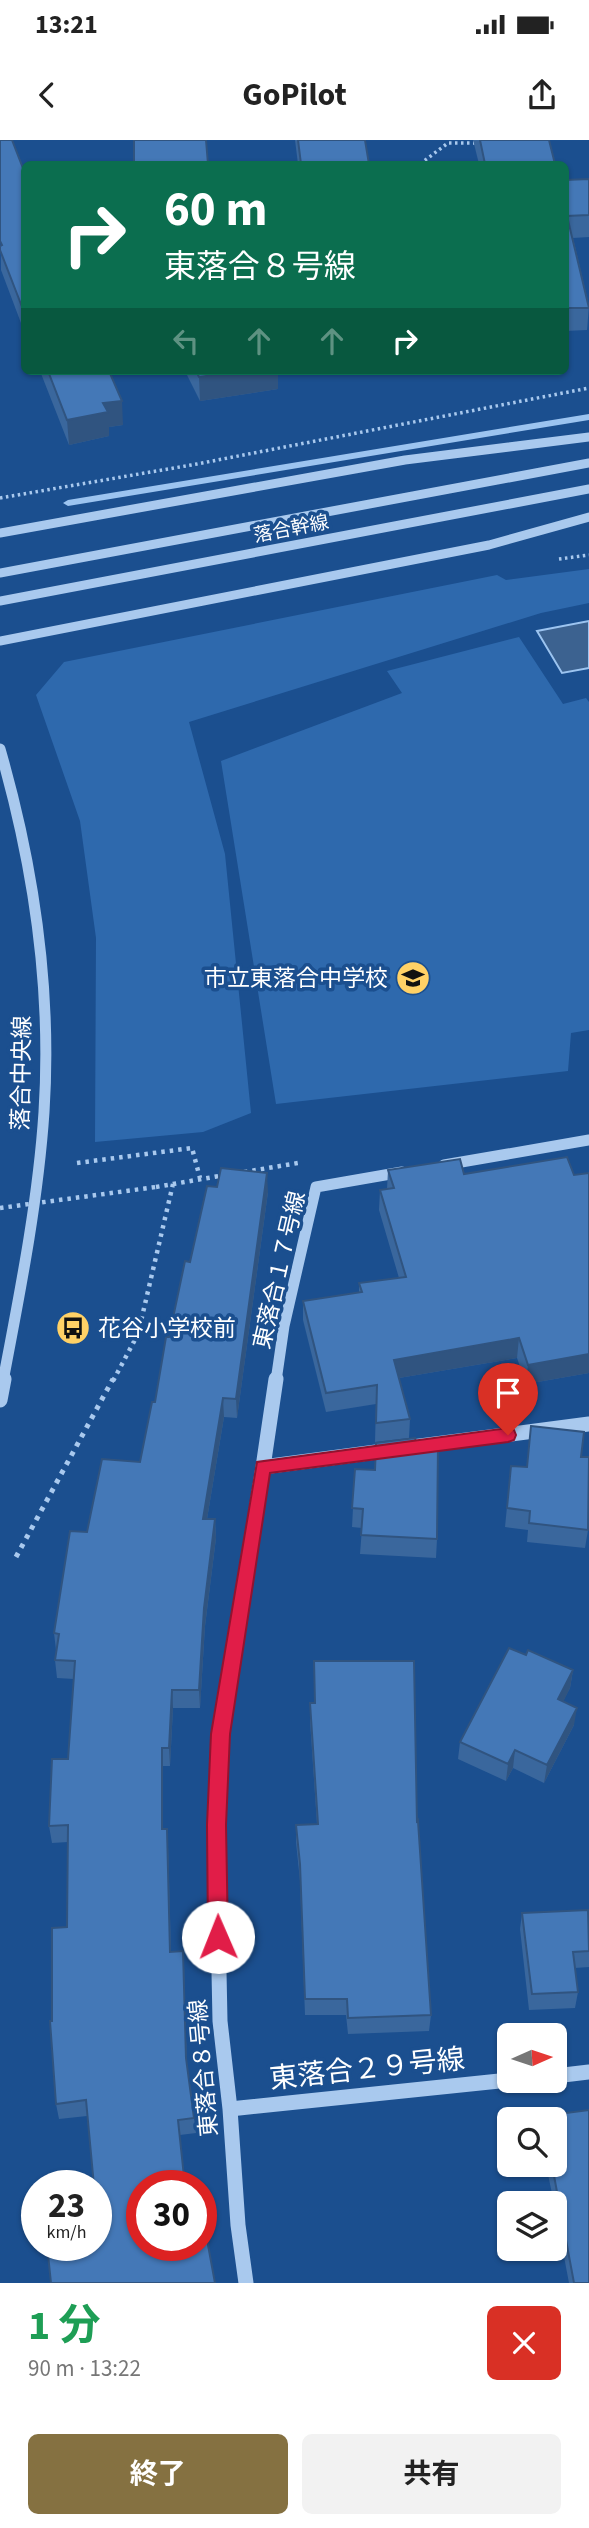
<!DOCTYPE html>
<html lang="ja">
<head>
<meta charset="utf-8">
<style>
  body { margin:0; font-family:"Source Sans 3","Noto Sans JP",sans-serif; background:#f2f2f2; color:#222; height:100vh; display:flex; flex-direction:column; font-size:26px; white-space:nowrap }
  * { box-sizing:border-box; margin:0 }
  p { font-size:23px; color:#767676 }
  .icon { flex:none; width:38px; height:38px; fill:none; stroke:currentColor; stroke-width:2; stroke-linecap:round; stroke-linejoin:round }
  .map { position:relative; height:2143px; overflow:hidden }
  .panel { display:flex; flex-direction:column; background:#fff; flex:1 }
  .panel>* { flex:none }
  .guide { position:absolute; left:21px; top:21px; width:548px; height:214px; border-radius:10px; box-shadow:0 2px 5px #0004; background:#0b6e4f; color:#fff; overflow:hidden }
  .needle { width:46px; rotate:87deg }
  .tools { position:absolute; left:497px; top:1883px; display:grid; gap:14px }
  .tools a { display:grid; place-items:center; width:70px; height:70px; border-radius:10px; background:#fff; box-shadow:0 2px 5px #0004; font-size:35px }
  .speed { position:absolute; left:21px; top:2030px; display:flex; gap:14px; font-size:35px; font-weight:700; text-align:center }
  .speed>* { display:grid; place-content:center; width:91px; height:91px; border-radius:50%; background:#fff; box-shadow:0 2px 5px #0004; line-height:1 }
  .speed small { font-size:18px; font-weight:400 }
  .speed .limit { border:10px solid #d22; background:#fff; color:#111 }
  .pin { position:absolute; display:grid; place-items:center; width:60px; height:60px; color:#fff; margin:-72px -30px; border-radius:50% 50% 50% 0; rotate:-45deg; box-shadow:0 0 7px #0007 }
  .pin .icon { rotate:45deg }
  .me { position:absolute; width:77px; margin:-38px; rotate:359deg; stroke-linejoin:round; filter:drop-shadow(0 0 5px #0008) }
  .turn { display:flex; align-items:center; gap:24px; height:147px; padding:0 28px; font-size:32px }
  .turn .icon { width:91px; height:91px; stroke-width:2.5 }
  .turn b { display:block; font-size:49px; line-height:60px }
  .lanes { display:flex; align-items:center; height:66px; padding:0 28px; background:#0003; justify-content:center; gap:35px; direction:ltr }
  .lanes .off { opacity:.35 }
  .round { display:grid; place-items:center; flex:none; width:74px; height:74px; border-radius:10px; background:#f2f2f2 }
  .overview { display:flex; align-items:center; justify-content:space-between; height:119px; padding:0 28px }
  h1 { font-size:42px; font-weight:700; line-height:52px; color:#1e9e55 }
  .primary-button { display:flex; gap:14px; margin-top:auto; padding:14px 28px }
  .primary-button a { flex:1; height:80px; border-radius:10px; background:#857141; color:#fff; font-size:28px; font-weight:700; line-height:80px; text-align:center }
  .primary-button a+a { background:#f2f2f2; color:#222 }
  .status { display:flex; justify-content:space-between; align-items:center; height:49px; padding:0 35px; background:#fff; direction:ltr }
  .status svg { height:19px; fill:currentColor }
  header { display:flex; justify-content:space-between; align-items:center; height:91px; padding:0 28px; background:#fff; font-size:32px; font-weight:700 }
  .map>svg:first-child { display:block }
  .green { fill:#2e69ad }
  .water { fill:#3c6290; stroke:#9cc4f0; stroke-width:2 }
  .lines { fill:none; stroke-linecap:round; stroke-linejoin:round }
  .stream { fill:#9cc4f0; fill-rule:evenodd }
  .path-far2 { stroke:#a9c9ee; stroke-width:3.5; stroke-dasharray:2.5 3.5; stroke-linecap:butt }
  .path-far1 { stroke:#a9c9ee; stroke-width:4.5; stroke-dasharray:3.5 5; stroke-linecap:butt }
  .path { stroke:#a9c9ee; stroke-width:5; stroke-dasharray:4.5 6; stroke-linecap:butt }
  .minor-far2 { stroke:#a9c9ee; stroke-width:9 }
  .minor-far1 { stroke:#a9c9ee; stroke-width:11 }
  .minor { stroke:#a9c9ee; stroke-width:15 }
  .path-bridge { stroke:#a9c9ee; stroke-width:4.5; stroke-dasharray:3.5 5; stroke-linecap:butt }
  .wall { fill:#3a679d }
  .shaded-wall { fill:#305480 }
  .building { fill:#4478b7; stroke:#305480; stroke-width:2 }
  .route { fill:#e11d48; stroke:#92132f; stroke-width:2 }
  .labels { text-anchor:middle; stroke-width:7; stroke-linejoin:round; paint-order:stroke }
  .far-street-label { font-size:19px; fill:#fff; stroke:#1b4f8f }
  .poi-label { font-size:23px; fill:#fff; stroke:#1b4f8f; text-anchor:end }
  .street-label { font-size:23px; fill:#fff; stroke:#1b4f8f }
  .near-street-label { font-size:28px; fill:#fff; stroke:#1b4f8f }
</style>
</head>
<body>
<div class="status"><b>13:21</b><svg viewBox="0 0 49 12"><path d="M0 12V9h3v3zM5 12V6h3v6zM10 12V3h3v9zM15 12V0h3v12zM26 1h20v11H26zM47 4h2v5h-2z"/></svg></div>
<header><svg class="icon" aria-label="back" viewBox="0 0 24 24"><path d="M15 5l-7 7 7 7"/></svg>GoPilot<svg class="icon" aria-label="share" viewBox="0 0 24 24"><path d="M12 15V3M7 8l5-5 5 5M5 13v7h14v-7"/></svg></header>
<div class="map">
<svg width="589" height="2143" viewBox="0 0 589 2143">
  <rect width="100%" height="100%" fill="#1b4f8f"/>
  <path class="green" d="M589 429V463L541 473 189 582 225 714 251 973 203 992 95 1002 96 798 80 681 36 555 64 522 497 435 506 440Z
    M519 497 563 564 586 558 589 562V890L571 893 568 931 276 964 221 621 402 553 387 531Z"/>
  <path class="water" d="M589 481V528L562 533 537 491Z"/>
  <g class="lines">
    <path class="stream" d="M589 274V280L68 366 63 363 68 360Z"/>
    <path class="path-far2" d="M420 24 448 3H479
      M0 358 197 324 589 248
      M559 419 589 415"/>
    <path class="path-far1" d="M77 1023 192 1008 200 1038
      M244 1032 298 1023
      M156 1047 225 1035
      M113 1241 138 1194 173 1044"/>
    <path class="path" d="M16 1417 113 1239"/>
    <path class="minor-far2" d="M0 393 405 320 589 297
      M0 433 589 323
      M0 461 589 349
      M0 501 489 405 589 377"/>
    <path class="minor-far1" d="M0 609C34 727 52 848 44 972 38 1062 20 1152 3 1241
      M444 1025 589 1000
      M276 1241 284 1186 316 1047 402 1032"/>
    <path class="minor" d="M0 1260 4 1239
      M412 1307 589 1284
      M263 1327 276 1239
      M555 1936 589 1932
      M230 1969 509 1940
      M246 2143 238 2085 230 1969 220 1881 216 1685 221 1594 263 1327 391 1310"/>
    <path class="path-bridge" d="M0 1068 156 1047"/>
  </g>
  <path class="wall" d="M0 0 24 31V191L1 130Z
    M295 0H365L369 24H298Z
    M473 0H549L555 24H479Z
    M589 39V97L573 98 589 166 587 190 565 191V40Z
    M40 231H109L123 285 109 287V296L69 305Z
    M185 231H278V249L200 261Z
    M388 1030 464 1034 574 1035 589 1033V1233L526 1244 517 1218 399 1238 410 1279 409 1298 375 1302 376 1264 326 1272 303 1180V1161L359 1152V1143L399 1138 379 1070 380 1050 387 1049Z
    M268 1052 237 1278 224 1277 207 1379H215L216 1398 205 1486 200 1568H173L170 1626H163V1689L168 1706 171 1812 184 1827 187 1925 196 1993 180 1995 99 2094 87 1976 59 1979 56 1964 52 1881 67 1787 68 1702 52 1703 49 1686 68 1619 74 1539 57 1538 55 1520 56 1510 54 1493 87 1392 140 1322 155 1262 169 1197 190 1122Z
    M581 1317 588 1390 585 1408 527 1402 528 1390 505 1387 511 1326 526 1327Z
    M355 1329 437 1399 436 1418 360 1414 362 1388 352 1387Z
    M526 1515 573 1530 570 1548 563 1561 574 1585 544 1643 513 1628 506 1641 458 1619 460 1602Z
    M310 1563 417 1683 431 1875 429 1891 348 1894 346 1875H305L300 1741 296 1702V1685L317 1684 310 1581Z
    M522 1773 589 1776V1827L575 1828 578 1852 575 1868 529 1870 520 1789Z
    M589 1970V2143H569L555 2069V2063H554L546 2025H555V1979H543V1976Z"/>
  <path class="shaded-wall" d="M242 231H278V249L200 261 199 237Z
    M122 261 123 285 109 287V296L69 305 67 280 103 263Z
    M267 1033 268 1052 237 1278 236 1259Z
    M519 1198 517 1218 393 1239 394 1220Z
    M589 1214V1233L526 1244 528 1225Z
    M223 1258 224 1277 204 1397 203 1379Z
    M215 1379 216 1398 205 1486 200 1568 199 1550 204 1468Z
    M573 1530 570 1548 556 1577 558 1559Z
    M172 1550 173 1568 170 1626 169 1608Z
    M577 1568 574 1585 544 1643 547 1625Z
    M162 1608 163 1626V1706L162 1689Z
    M515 1610 513 1628 506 1641 508 1624Z
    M167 1689 168 1706 171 1828 170 1812Z
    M183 1811 184 1827 187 1934 186 1918Z"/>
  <path class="building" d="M0 0H12L24 31V172L0 110V106L2 105 0 101Z
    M134 0H206L208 24H134Z
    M298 0H365L369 24H301Z
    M480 0H549L555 24H485Z
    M589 39V75L567 76 589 168H565V40Z
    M48 231H109L122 261 103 263 108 272 67 280Z
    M196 231H242L199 237Z
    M567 1017 574 1035 589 1033V1214L528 1225 519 1198 394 1220 410 1279 376 1283 377 1245 326 1253 303 1161 362 1152 359 1143 406 1137 380 1050 394 1048 388 1030 460 1019 464 1034Z
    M221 1028 267 1033 236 1259 223 1258 203 1379H215L204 1468 199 1550H172L169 1608H162V1689H167L170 1812 183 1811 186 1918 194 1978 178 1980 185 2046H142V2105H201V2067L215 2143H51L47 2105H96V2095L99 2094 96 2066V2046H94L86 1960 56 1964 50 1881H52V1788L67 1787 68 1685 49 1686 52 1619H68L75 1521 55 1520 59 1494 54 1493 70 1391 87 1392 102 1319 140 1322 152 1262H155L166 1197H169L185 1121 190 1122 207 1046 217 1047Z
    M531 1286 584 1292 581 1317H589L588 1390 529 1383 530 1371 507 1368 511 1326 527 1327Z
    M415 1298 417 1305 438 1306 437 1399 361 1395 363 1369 352 1368 355 1329 375 1330 376 1303Z
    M509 1508 526 1515 528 1510 573 1530 558 1559 577 1568 547 1625 515 1610 508 1624 460 1602Z
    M314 1521H414L417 1683 418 1681 431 1875 348 1878 347 1859H305L300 1724 296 1685 318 1684 310 1563H315Z
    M588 1770 589 1811 573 1812 578 1852 532 1854 522 1773Z
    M589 1970V2143H574L552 2025H555V1979H544L543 1976Z"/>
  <path class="route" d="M508 1288 514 1290 516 1295 514 1300 508 1302 270 1333 230 1594 226 1685 228 1797 225 1804 218 1806 211 1804 208 1797 207 1685 211 1594 257 1322Z"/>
  <defs>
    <g id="school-disc" transform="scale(1.75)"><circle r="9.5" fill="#ffd166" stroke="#1b4f8f"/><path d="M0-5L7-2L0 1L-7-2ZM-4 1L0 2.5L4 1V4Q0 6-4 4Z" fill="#111"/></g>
    <g id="bus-disc" transform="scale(1.75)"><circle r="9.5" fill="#ffd166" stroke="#1b4f8f"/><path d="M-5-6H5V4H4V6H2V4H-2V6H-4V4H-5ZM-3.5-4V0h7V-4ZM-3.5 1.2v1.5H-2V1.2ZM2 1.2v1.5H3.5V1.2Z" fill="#111"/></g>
  </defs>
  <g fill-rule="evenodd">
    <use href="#school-disc" x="413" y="838"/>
    <use href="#bus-disc" x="73" y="1188"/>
  </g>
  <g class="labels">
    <g class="far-street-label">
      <text transform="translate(291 388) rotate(-11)" y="7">落合幹線</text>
    </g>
    <g class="poi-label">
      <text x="388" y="846">市立東落合中学校</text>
      <text x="98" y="1196" text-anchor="start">花谷小学校前</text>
    </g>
    <g class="street-label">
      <text transform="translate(21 933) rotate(-89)" y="8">落合中央線</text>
      <text transform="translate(279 1130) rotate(-77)" y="8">東落合１７号線</text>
      <text transform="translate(203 1928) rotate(-95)" y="8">東落合８号線</text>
    </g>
    <g class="near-street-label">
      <text transform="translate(367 1928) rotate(-6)" y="10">東落合２９号線</text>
    </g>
  </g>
</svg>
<div class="tools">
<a><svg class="needle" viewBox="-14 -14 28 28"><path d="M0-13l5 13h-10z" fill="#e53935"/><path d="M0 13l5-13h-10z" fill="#767676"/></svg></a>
<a><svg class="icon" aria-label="search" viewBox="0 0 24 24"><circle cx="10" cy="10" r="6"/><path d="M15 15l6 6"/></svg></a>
<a><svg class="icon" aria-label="layers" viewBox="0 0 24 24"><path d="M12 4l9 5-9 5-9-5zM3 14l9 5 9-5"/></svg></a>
</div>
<div class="speed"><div>23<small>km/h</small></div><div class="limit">30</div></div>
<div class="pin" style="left:508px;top:1295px;background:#d93025"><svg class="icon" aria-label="arrive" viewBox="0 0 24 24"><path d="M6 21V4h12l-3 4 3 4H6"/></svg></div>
<svg class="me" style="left:218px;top:1797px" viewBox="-20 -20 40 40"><circle r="19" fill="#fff"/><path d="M0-13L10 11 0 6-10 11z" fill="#e11d48"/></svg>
<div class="guide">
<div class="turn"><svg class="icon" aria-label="right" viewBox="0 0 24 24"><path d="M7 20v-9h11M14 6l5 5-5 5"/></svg><div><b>60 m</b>東落合８号線</div></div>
<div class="lanes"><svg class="icon off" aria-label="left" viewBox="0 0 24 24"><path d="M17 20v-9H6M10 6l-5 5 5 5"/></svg><svg class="icon off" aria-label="ahead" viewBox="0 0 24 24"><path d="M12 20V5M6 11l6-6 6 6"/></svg><svg class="icon off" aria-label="ahead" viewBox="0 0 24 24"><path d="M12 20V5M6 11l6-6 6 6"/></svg><svg class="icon" aria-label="right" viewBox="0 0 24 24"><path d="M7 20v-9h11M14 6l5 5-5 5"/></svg></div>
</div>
</div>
<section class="panel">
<div class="overview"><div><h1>1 分</h1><p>90 m · 13:22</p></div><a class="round" style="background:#d93025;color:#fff"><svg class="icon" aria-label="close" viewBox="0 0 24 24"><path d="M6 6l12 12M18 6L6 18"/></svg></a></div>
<div class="primary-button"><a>終了</a><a>共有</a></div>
</section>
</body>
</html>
